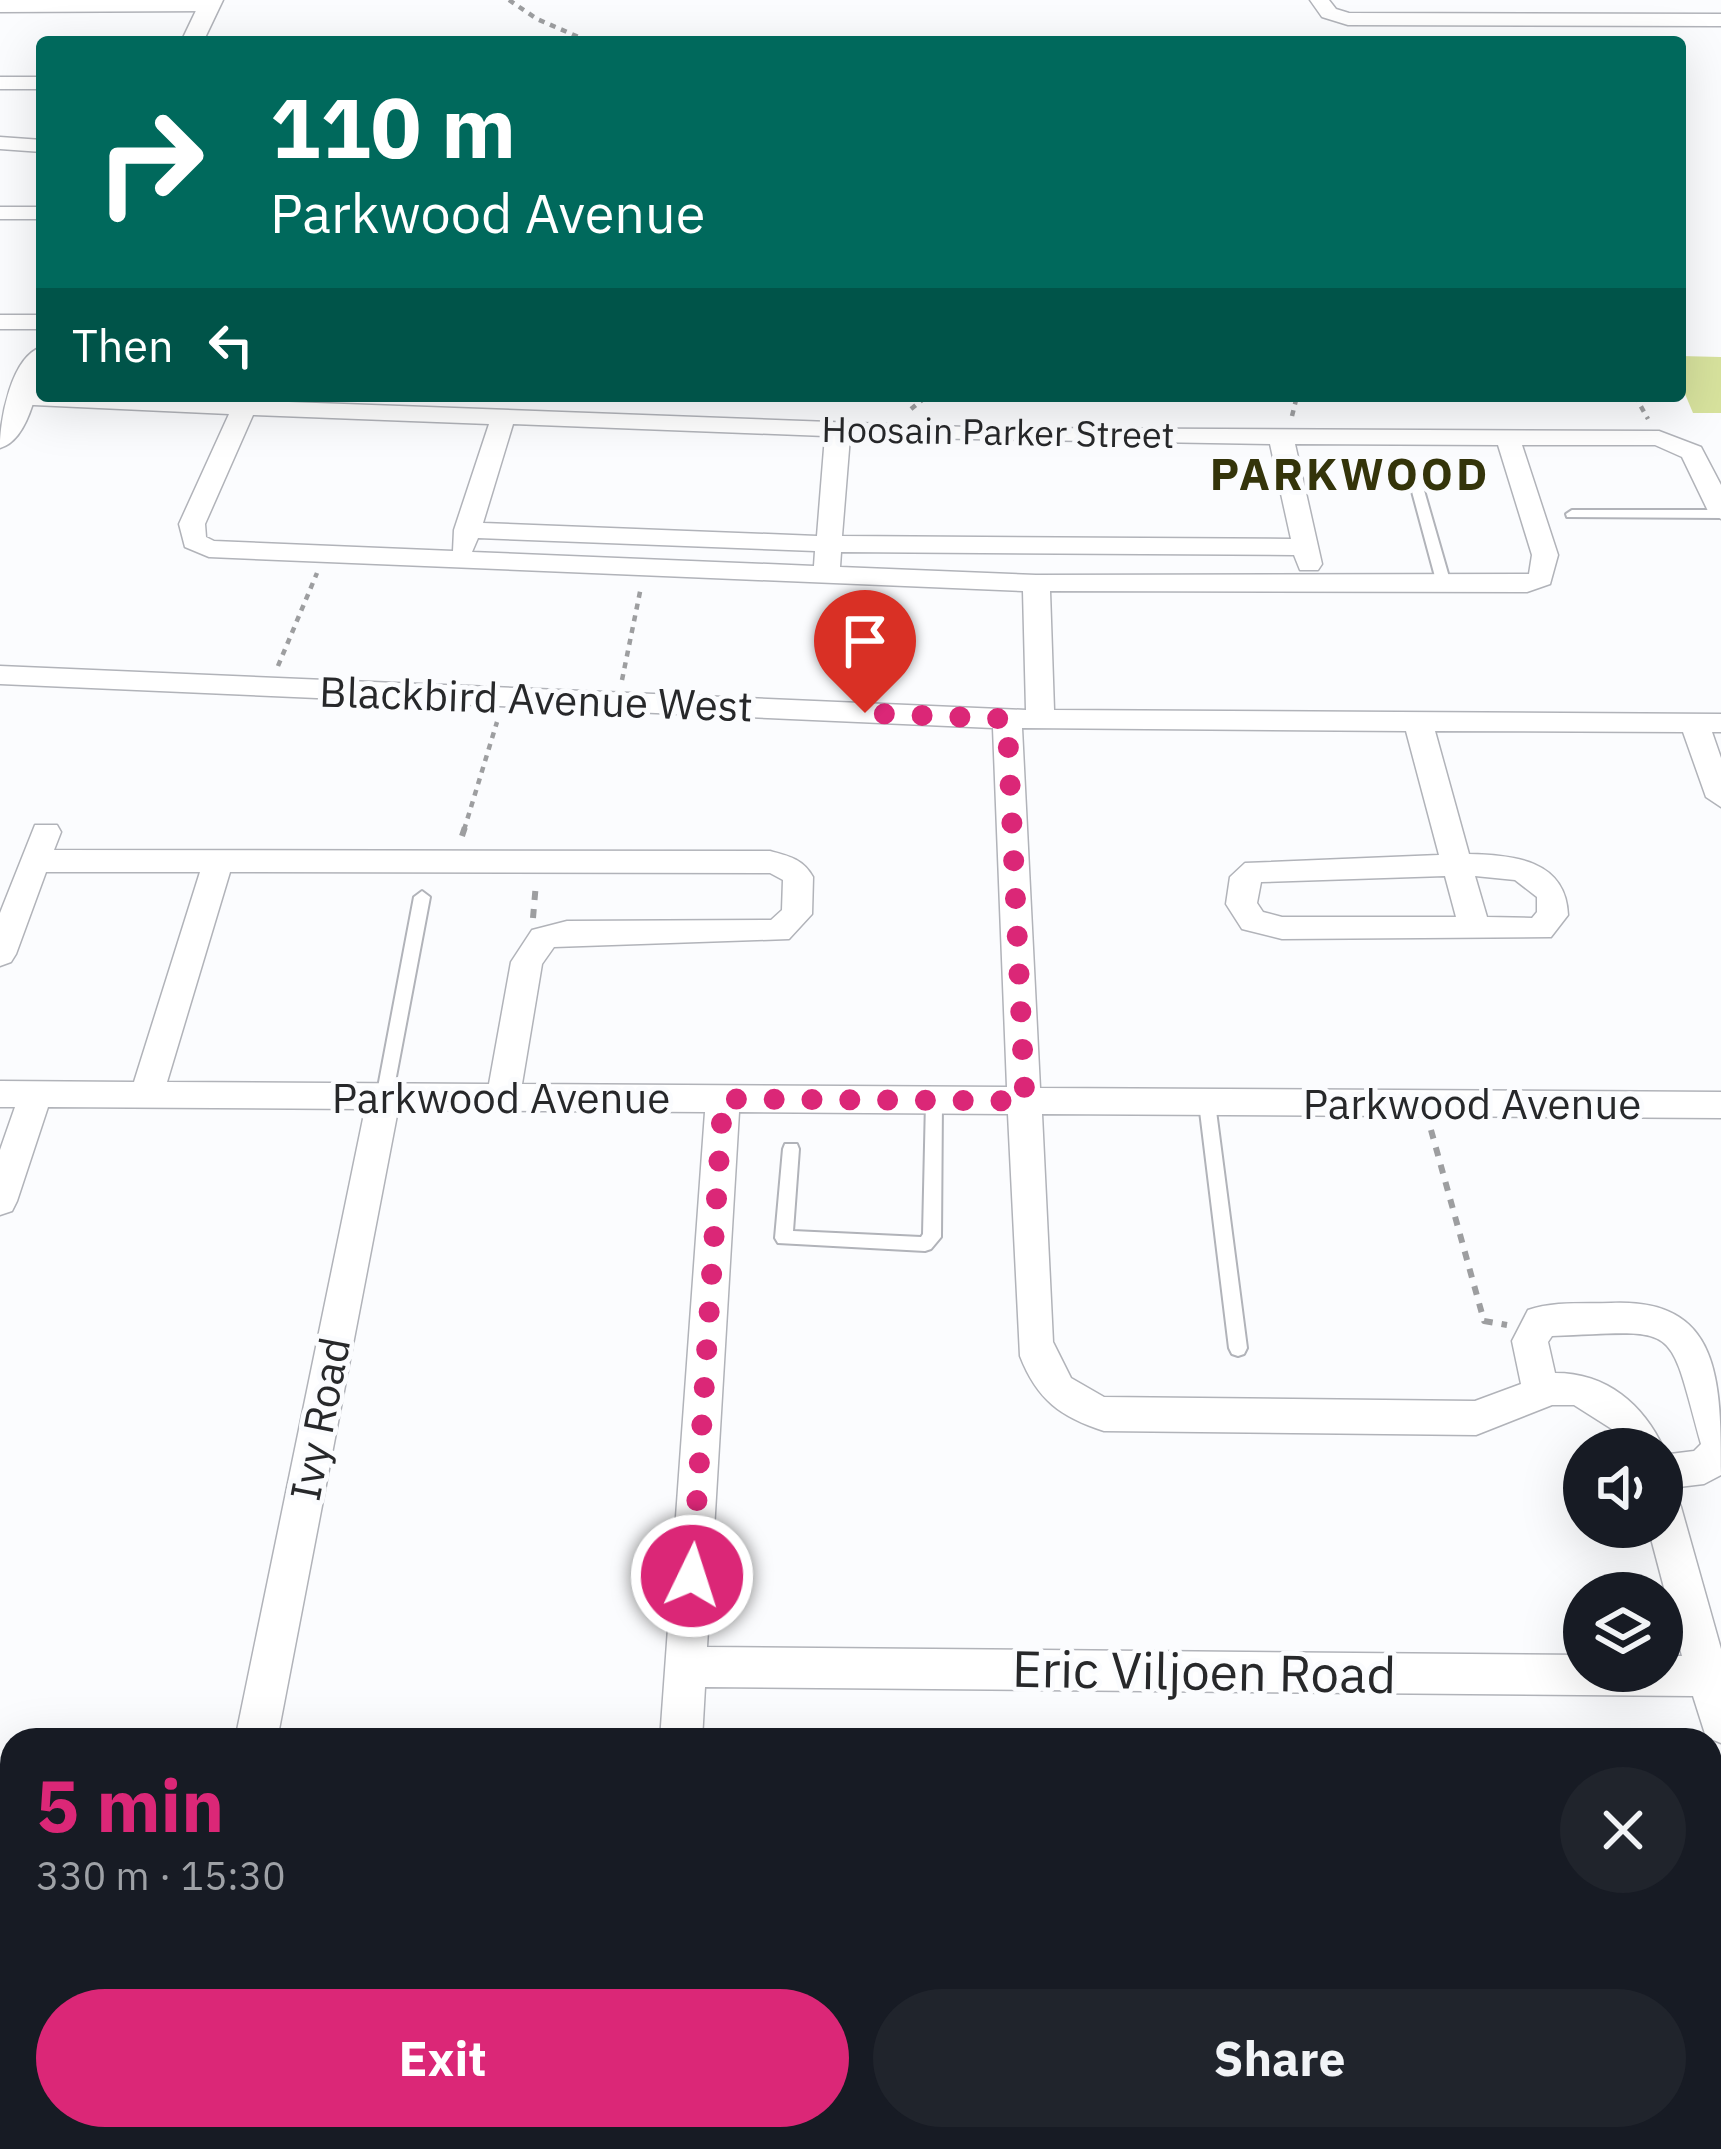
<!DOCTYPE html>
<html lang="en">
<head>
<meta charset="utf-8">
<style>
  body { margin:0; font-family:"IBM Plex Sans",sans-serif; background:#20242c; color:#f1f3f6; height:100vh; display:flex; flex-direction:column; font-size:45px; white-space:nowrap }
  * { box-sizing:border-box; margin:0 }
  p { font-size:39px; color:#9ea1a6 }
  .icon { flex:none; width:66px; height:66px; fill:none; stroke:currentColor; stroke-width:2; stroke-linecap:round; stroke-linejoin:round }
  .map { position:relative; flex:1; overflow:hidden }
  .panel { position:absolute; left:0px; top:1728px; width:1722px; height:423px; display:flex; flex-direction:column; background:#171b24; border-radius:36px 36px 0 0; box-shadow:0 12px 48px #0002 }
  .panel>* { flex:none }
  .guide { position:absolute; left:36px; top:36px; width:1650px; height:366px; border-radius:12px; box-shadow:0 12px 48px #0002; background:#00695c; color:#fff; overflow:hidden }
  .tools { position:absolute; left:1563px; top:1428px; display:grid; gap:24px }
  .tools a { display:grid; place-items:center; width:120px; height:120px; border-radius:50%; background:#171b24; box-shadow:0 12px 48px #0002; font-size:60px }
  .pin { position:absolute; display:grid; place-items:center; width:102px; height:102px; color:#fff; margin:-123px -51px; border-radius:50% 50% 50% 0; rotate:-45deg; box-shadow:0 0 12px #0007 }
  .pin .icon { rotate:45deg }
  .me { position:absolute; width:132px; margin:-66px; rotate:4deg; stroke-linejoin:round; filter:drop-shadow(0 0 9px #0008) }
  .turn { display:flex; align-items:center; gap:42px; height:252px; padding:0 36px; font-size:54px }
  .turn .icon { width:156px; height:156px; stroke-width:2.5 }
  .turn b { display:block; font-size:84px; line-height:102px }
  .then { display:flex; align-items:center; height:114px; padding:0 36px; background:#0003; gap:24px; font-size:45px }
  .round { display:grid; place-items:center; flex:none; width:126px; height:126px; border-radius:63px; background:#20242c }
  .overview { display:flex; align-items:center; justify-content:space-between; height:204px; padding:0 36px }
  h1 { font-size:72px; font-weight:800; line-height:90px; color:#db2777 }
  .primary-button { display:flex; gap:24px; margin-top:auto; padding:24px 36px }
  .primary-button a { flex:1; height:138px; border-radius:72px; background:#db2777; color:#fff; font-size:48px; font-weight:800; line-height:138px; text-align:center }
  .primary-button a+a { background:#20242c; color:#f1f3f6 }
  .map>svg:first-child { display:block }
  .green { fill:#d7e29d }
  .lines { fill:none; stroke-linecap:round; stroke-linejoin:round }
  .service-casing { stroke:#b1b3b9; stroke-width:4 }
  .minor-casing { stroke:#b1b3b9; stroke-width:3 }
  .tertiary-casing { stroke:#b1b3b9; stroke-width:3 }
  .path-far2 { stroke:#9d9ea0; stroke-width:4.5; stroke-dasharray:6 6; stroke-linecap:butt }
  .path-far1 { stroke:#9d9ea0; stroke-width:6; stroke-dasharray:9 9; stroke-linecap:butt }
  .path { stroke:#9d9ea0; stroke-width:8; stroke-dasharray:12 12; stroke-linecap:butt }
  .service { fill:#fff; fill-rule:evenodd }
  .minor { fill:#fff; fill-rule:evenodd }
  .tertiary { fill:#fff; fill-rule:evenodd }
  .route { stroke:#db2777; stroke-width:21; stroke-dasharray:0 37.8 }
  .labels { text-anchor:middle; stroke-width:10; stroke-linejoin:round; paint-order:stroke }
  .far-street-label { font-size:36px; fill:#27282a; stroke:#fbfcfe }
  .street-label { font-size:42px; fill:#27282a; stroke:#fbfcfe }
  .far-district-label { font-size:45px; font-weight:bold; letter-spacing:3px; fill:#34340a; stroke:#fbfcfe }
  .near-street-label { font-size:51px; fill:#27282a; stroke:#fbfcfe }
</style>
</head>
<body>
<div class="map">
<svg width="1721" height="2149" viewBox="0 0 1721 2149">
  <rect width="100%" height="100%" fill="#fbfcfe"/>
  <path class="green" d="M1680 356 1721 357V413H1693L1680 382Z"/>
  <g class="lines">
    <g class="service-casing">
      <path id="service" d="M1413 469 1419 473 1451 584 1449 587 1444 588 1437 584 1407 473Z
        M1572 510H1721V518L1567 517 1566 514Z
        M422 891 430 897 392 1098 390 1103H378L376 1098 414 897Z
        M934 1094 940 1096 942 1101 941 1237 931 1249 925 1251 778 1243 775 1238 783 1149 785 1144H797L799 1149 793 1231 921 1237 923 1234 926 1101 928 1096Z
        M1207 1096 1213 1098 1215 1103 1247 1348 1244 1354 1238 1356 1232 1354 1229 1348 1199 1103 1201 1098Z
        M1230 2139H1254L1255 2149H1231Z"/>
    </g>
    <g class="minor-casing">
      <path id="minor" d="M0 0H212L219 5 210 11 0 12Z
        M1310 0H1329L1336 9 1349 13 1721 14V26L1348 25 1322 17Z
        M0 77H42V89H0Z
        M0 137 42 140V152L0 149Z
        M0 207H42V219H0Z
        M0 315H42V329H0Z
        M20 392 994 428 1659 431 1701 447 1721 485V519L1708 511 1682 457 1655 445H1522L1558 555 1550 584 1527 592 1050 591 1054 710 1721 714V732H1712L1721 758V807L1706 797 1683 732 1435 731 1469 854C1514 855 1566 860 1568 915L1551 937 1282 939 1242 929 1226 904 1230 877 1245 863 1439 855 1406 731 1022 728 1040 1088 1721 1092V1118L1042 1114 1053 1342 1071 1378 1104 1397 1475 1401 1521 1384 1512 1341 1528 1310C1554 1301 1584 1304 1611 1303 1721 1298 1721 1380 1721 1475L1704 1484 1662 1489 1676 1494 1681 1507 1721 1649V1743L1706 1737 1693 1696 705 1687 702 1740H660L705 1112 398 1110 277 1740H235L365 1109 48 1107 17 1201 12 1211 0 1215V1150L15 1107H0V1081L134 1082 200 872H46L16 954 11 962 0 966V913L35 825H57L61 832 54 850 770 851C789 856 803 859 813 877L812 914 789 939 554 947 542 964 522 1084 1007 1087 993 728 0 684V666L1026 710 1023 591 209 557 185 547 179 524 229 414 12 404V394ZM253 415 489 424 454 530 453 551 214 541 206 537 205 524ZM513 424 825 436 817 536 483 523ZM850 437 1270 444 1291 539 842 536ZM1295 444 1498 445 1532 555 1529 574 1036 575 840 567 841 552 1294 555 1300 570H1318L1322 564ZM478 538 815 551 814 566 472 552ZM230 872 770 873 783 880 782 910 771 920 567 921 532 930 511 962 489 1084 167 1082ZM1445 876 1456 917H1282L1263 912 1257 903 1261 882ZM1475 876 1515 880 1537 897V912L1532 918 1487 917ZM739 1112 1008 1114 1020 1356C1037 1400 1061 1417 1104 1431L1476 1435 1552 1405H1574L1615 1431 1625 1449H1662V1453L1664 1449C1643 1404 1607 1373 1555 1373L1548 1342 1552 1336C1681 1331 1667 1320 1701 1444L1694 1451 1662 1455V1527H1648L1682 1656H1662V1671H1584V1655L707 1647Z
        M1710 2007 1721 2008V2054L1710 2053Z
        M1710 2117H1721V2149H1613L1608 2139H1710Z
        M152 2139H200L198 2149H150Z
        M629 2139H677L676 2149H628Z
        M949 2139H997V2149H949Z"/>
    </g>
    <g class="tertiary-casing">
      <path id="tertiary" d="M201 0H223L203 42H181Z
        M42 347C42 374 31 440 0 448 0 420 11 356 42 347Z"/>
    </g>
    <path class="path-far2" d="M509 0 537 19 590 42
      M1635 396 1648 419
      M911 409 927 396
      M1292 416 1297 396
      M278 666 317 573
      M622 680 641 587
      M464 830 497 722"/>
    <path class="path-far1" d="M462 836 465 827
      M533 918 536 883
      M1431 1130 1484 1321 1507 1325"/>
    <path class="path" d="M1395 2139 1397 2149"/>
    <use href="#service" class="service"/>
    <use href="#minor" class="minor"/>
    <use href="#tertiary" class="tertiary"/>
  </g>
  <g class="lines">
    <path class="route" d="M692 1576 723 1099 1025 1101 1007 719 865 713"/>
  </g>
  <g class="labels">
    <g class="far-street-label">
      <text transform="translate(998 432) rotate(1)" y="13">Hoosain Parker Street</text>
    </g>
    <g class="street-label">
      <text transform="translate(536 699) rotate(2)" y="15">Blackbird Avenue West</text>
      <text x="501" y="1113">Parkwood Avenue</text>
      <text x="1472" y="1119">Parkwood Avenue</text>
      <text transform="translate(320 1419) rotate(-79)" y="15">Ivy Road</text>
    </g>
    <g class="far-district-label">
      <text x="1350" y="490">PARKWOOD</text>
    </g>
    <g class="near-street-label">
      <text transform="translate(1204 1672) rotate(1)" y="18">Eric Viljoen Road</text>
    </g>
  </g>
</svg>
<div class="tools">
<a><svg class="icon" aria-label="sound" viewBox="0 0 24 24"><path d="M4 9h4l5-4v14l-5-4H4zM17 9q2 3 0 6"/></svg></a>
<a><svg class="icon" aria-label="layers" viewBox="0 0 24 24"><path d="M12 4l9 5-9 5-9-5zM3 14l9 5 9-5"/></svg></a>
</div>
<div class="pin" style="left:865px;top:713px;background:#d93025"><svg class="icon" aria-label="arrive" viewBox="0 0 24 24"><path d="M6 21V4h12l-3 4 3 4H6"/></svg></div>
<svg class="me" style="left:692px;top:1576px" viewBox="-20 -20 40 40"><circle r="17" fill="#db2777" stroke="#fff" stroke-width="3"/><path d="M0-11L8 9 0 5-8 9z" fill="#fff"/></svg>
<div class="guide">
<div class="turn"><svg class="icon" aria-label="right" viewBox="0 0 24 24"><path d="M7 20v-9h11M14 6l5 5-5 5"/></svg><div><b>110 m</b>Parkwood Avenue</div></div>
<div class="then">Then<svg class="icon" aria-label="left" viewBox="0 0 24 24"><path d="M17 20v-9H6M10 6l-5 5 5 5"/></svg></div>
</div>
<section class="panel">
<div class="overview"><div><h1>5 min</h1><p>330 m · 15:30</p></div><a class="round"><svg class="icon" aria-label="close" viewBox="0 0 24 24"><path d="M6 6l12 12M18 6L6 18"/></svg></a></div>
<div class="primary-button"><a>Exit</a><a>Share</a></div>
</section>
</div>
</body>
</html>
